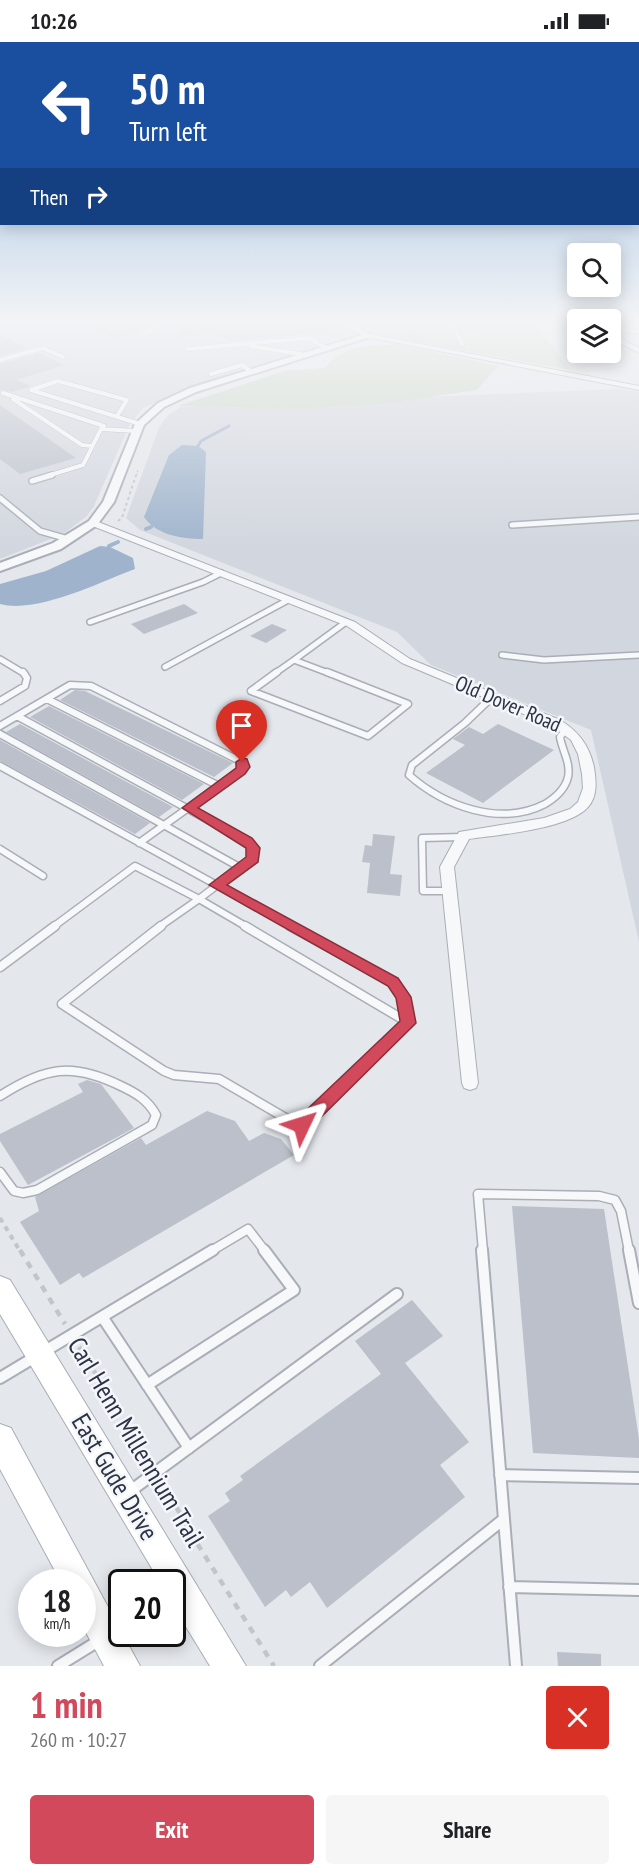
<!DOCTYPE html>
<html lang="en">
<head>
<meta charset="utf-8">
<style>
  body { margin:0; font-family:"PT Sans Narrow",sans-serif; background:#f6f6f6; color:#202124; height:100vh; display:flex; flex-direction:column; font-size:22px; white-space:nowrap }
  * { box-sizing:border-box; margin:0 }
  p { font-size:20px; color:#757577 }
  .icon { flex:none; width:33px; height:33px; fill:none; stroke:currentColor; stroke-width:2; stroke-linecap:round; stroke-linejoin:round }
  .map { position:relative; height:1624px; overflow:hidden }
  .details { display:flex; flex-direction:column; background:#fff; flex:1 }
  .details>* { flex:none }
  .top-card { position:absolute; left:0px; top:0px; width:639px; height:183px; box-shadow:0 3px 15px #0003; background:#1a4fa0; color:#fff; overflow:hidden }
  .fabs { position:absolute; left:567px; top:201px; display:grid; gap:12px }
  .fabs a { display:grid; place-items:center; width:54px; height:54px; border-radius:6px; background:#fff; box-shadow:0 3px 15px #0003; font-size:30px }
  .speed { position:absolute; left:18px; top:1527px; display:flex; gap:12px; font-size:30px; font-weight:700; text-align:center }
  .speed>* { display:grid; place-content:center; width:78px; height:78px; border-radius:50%; background:#fff; box-shadow:0 3px 15px #0003; line-height:1 }
  .speed small { font-size:15px; font-weight:400 }
  .speed .limit { border:3px solid #111; border-radius:9px; background:#fff; color:#111 }
  .pin { position:absolute; display:grid; place-items:center; width:51px; height:51px; color:#fff; margin:-62px -26px; border-radius:50% 50% 50% 0; rotate:-45deg; box-shadow:0 0 6px #0007 }
  .pin .icon { rotate:45deg }
  .me { position:absolute; width:66px; margin:-33px; rotate:49deg; stroke-linejoin:round; filter:drop-shadow(0 0 4px #0008) }
  .turn { display:flex; align-items:center; gap:21px; height:126px; padding:0 30px; font-size:27px }
  .turn .icon { width:78px; height:78px; stroke-width:2.5 }
  .turn b { display:block; font-size:42px; line-height:51px }
  .then { display:flex; align-items:center; height:57px; padding:0 30px; background:#0003; gap:12px; font-size:22px }
  .round { display:grid; place-items:center; flex:none; width:63px; height:63px; border-radius:6px; background:#f6f6f6 }
  .head { display:flex; align-items:center; justify-content:space-between; height:102px; padding:0 30px }
  h1 { font-size:36px; font-weight:700; line-height:45px; color:#d1495b }
  .button { display:flex; gap:12px; margin-top:auto; padding:12px 30px }
  .button a { flex:1; height:69px; border-radius:6px; background:#d1495b; color:#fff; font-size:24px; font-weight:700; line-height:69px; text-align:center }
  .button a+a { background:#f6f6f6; color:#202124 }
  .status { display:flex; justify-content:space-between; align-items:center; height:42px; padding:0 30px; background:#fff; direction:ltr }
  .status svg { height:16px; fill:currentColor }
  .map>svg:first-child { display:block }
  .built { fill:#d2d6de }
  .green { fill:#c9d6c5 }
  .water { fill:#9fb4cc }
  .lines { fill:none; stroke-linecap:round; stroke-linejoin:round }
  .stream-far1 { stroke:#9fb4cc; stroke-width:3 }
  .stream { stroke:#9fb4cc; stroke-width:4 }
  .building { fill:#bbc0ca }
  .service-far4-casing { stroke:#a9aeb7; stroke-width:5 }
  .service-far3-casing { stroke:#a9aeb7; stroke-width:8 }
  .service-far2-casing { stroke:#a9aeb7; stroke-width:9 }
  .service-far1-casing { stroke:#a9aeb7; stroke-width:11 }
  .service-casing { stroke:#a9aeb7; stroke-width:14 }
  .minor-casing { stroke:#a9aeb7; stroke-width:2 }
  .tertiary-casing { stroke:#a9aeb7; stroke-width:4 }
  .secondary-casing { stroke:#a9aeb7; stroke-width:2 }
  .path-far3 { stroke:#c2c5cb; stroke-width:1.5; stroke-dasharray:2 2; stroke-linecap:butt }
  .path-far2 { stroke:#c2c5cb; stroke-width:2; stroke-dasharray:3 3; stroke-linecap:butt }
  .path-far1 { stroke:#c2c5cb; stroke-width:4; stroke-dasharray:5 5; stroke-linecap:butt }
  .path { stroke:#c2c5cb; stroke-width:4.5; stroke-dasharray:7 7; stroke-linecap:butt }
  .service-far4 { stroke:#f7f8fa; stroke-width:4 }
  .service-far3 { stroke:#f7f8fa; stroke-width:5 }
  .service-far2 { stroke:#f7f8fa; stroke-width:6 }
  .service-far1 { stroke:#f7f8fa; stroke-width:8 }
  .service { stroke:#f7f8fa; stroke-width:10 }
  .minor { fill:#f7f8fa; fill-rule:evenodd }
  .tertiary { fill:#f7f8fa; fill-rule:evenodd }
  .secondary { fill:#fff; fill-rule:evenodd }
  .route { fill:#d1495b; stroke:#882f3b; stroke-width:1.5 }
  .labels { text-anchor:middle; stroke-width:5; stroke-linejoin:round; paint-order:stroke }
  .street-label { font-size:21px; fill:#2b3445; stroke:#f4f6f9 }
  .near-street-label { font-size:26px; fill:#2b3445; stroke:#f4f6f9 }
</style>
</head>
<body>
<div class="status"><b>10:26</b><svg viewBox="0 0 49 12"><path d="M0 12V9h3v3zM5 12V6h3v6zM10 12V3h3v9zM15 12V0h3v12zM26 1h20v11H26zM47 4h2v5h-2z"/></svg></div>
<div class="map">
<svg width="639" height="1624" viewBox="0 0 639 1624">
  <rect width="100%" height="100%" fill="#e4e7ec"/>
  <path class="built" d="M0 279H335L354 292 186 346 143 366 129 384 94 464 87 474 63 492 0 517Z
    M621 347 639 350V900L591 688 431 623 397 590 140 488 126 476 159 386 168 373 181 365Z"/>
  <path class="green" d="M353 279H533L570 328 390 295Z
    M396 302 498 324 477 348 396 360 311 366 178 364 284 329 325 326C345 301 367 305 396 302Z"/>
  <path class="water" d="M182 403 198 404 206 410 203 497C182 497 156 493 144 475L169 413Z
    M100 504 110 505 133 516 135 527C100 540 37 572 0 562V542L46 529Z"/>
  <g class="lines">
    <path class="stream-far1" d="M198 404 201 399 229 384"/>
    <path class="stream" d="M146 487 151 485
      M109 504 118 500"/>
  </g>
  <path class="building" d="M78 279H117L139 289 115 296Z
    M184 279H330L331 289 232 299 213 291 180 295Z
    M0 293 28 306 0 314Z
    M39 311 64 323 17 338 30 344 28 345 13 350 0 348V322Z
    M0 363 76 416 20 432 0 417Z
    M184 562 198 571 144 592 131 582Z
    M272 582 287 588 266 601 250 594Z
    M75 648 85 649 233 721 214 735 60 658Z
    M49 664 204 742 182 758 30 675Z
    M20 682 173 765 159 775 6 690Z
    M498 682 554 708 483 761 426 731 465 703 453 697 469 685 483 692Z
    M0 698 150 781 135 792 0 719Z
    M373 792 395 794 390 832 402 833 400 854 367 851 370 821 362 820 365 803 372 804Z
    M87 1038 101 1042 134 1086 28 1143 0 1099V1092L83 1050 78 1042Z
    M207 1069 235 1079 249 1099 264 1091 281 1097 294 1113 83 1236 79 1231 60 1243 20 1180 39 1169 35 1155 141 1096 146 1103Z
    M512 1164 604 1167 639 1397V1416L533 1411Z
    M412 1258 443 1294 405 1321 469 1400 440 1423 465 1455 327 1566 310 1540 291 1555 286 1548 265 1565 208 1474 230 1459 225 1451 243 1438 240 1434 381 1332 355 1299Z
    M557 1610 601 1612V1624H558Z"/>
  <g class="lines">
    <g class="service-far4-casing">
      <path id="service-far4" d="M452 279 462 302
        M143 293 163 279
        M251 304 306 313
        M188 307 310 296 327 307
        M0 318 43 306 63 315
        M211 332 242 323 252 330
        M3 351 104 384 102 386
        M13 357 82 403 92 404
        M117 374 127 358 58 339 31 348 140 382
        M47 434 83 423 101 387 136 389"/>
    </g>
    <g class="service-far3-casing">
      <path id="service-far3" d="M32 439 52 433
        M0 456 40 489 68 497
        M512 483 639 475
        M90 580 203 540 221 531
        M502 613 544 618 639 613
        M0 617 25 632
        M294 618 331 632
        M294 618 346 580
        M165 625 288 558
        M274 632 294 618"/>
    </g>
    <g class="service-far2-casing">
      <path id="service-far2" d="M277 630 251 649 368 694 408 662 327 630
        M492 655 465 681 412 723 409 733C444 764 500 785 545 762 555 756 565 748 568 735 571 721 562 708 560 695L566 687
        M47 657 219 744
        M0 659 25 644 27 636 23 630
        M17 674 247 799 253 806V816L199 857
        M0 684 70 643 91 644 242 720 240 729 139 801
        M0 692 241 826
        M0 724 293 885
        M0 807 43 834
        M449 849H423L422 796 463 795
        M199 857 247 885
        M53 885 135 824 199 857
        M159 885 199 857"/>
    </g>
    <g class="service-far1-casing">
      <path id="service-far1" d="M161 884 62 962 164 1029 174 1033 219 1037 294 1081 302 1083 409 981 245 884
        M290 884 393 940 403 955 409 981
        M0 925 55 884
        M0 1054C45 1025 72 1020 121 1044 136 1051 148 1058 156 1073L152 1083 37 1148 23 1151 14 1149 0 1130
        M211 1209 248 1187 265 1209
        M483 1209 478 1152 599 1154 615 1158 621 1169 629 1209"/>
    </g>
    <g class="service-casing">
      <path id="service" d="M482 1208 516 1624
        M629 1208 639 1261
        M103 1276 189 1406
        M0 1336 213 1208
        M147 1343 294 1248 264 1208
        M500 1433 639 1436
        M129 1450 397 1252
        M509 1545 639 1548
        M58 1624 100 1598
        M320 1624 504 1477"/>
    </g>
    <g class="minor-casing">
      <path id="minor" d="M610 284 639 288V292L610 288Z
        M610 291 639 306V311L610 296Z
        M369 292 639 344V348L367 295 365 294Z
        M93 478 355 580 410 617 560 678C579 690 589 703 594 725 596 739 598 754 588 765 569 787 498 793 469 797L454 825 478 1041 476 1046 470 1048 464 1046 462 1041 440 825 459 790 544 776 570 767 578 760 583 746 582 732 578 712 571 698 552 684 402 621 347 584 90 483V479Z"/>
    </g>
    <g class="tertiary-casing">
      <path id="tertiary" d="M337 279H348L373 294 196 350 164 365 144 383 114 460 97 483 61 507 0 529V521L53 501 89 479 103 460 135 382 158 361 190 346 362 293Z"/>
    </g>
    <g class="secondary-casing">
      <path id="secondary" d="M0 1234 10 1238 246 1624H210L172 1562V1540H160L0 1272Z
        M0 1382 11 1386 140 1624H104L82 1583V1540H61L0 1427Z"/>
    </g>
    <path class="path-far3" d="M412 279 416 292
      M465 287 504 288 525 282 524 279
      M136 434 138 428"/>
    <path class="path-far2" d="M118 479 122 476 136 433"/>
    <path class="path-far1" d="M0 1176 20 1209"/>
    <path class="path" d="M20 1208 65 1282
      M79 1305 150 1419
      M163 1441 190 1490 274 1624"/>
    <use href="#service-far4" class="service-far4"/>
    <use href="#service-far3" class="service-far3"/>
    <use href="#service-far2" class="service-far2"/>
    <use href="#service-far1" class="service-far1"/>
    <use href="#service" class="service"/>
    <use href="#minor" class="minor"/>
    <use href="#tertiary" class="tertiary"/>
    <use href="#secondary" class="secondary"/>
  </g>
  <linearGradient id="sky" x2="0" y2="1"><stop stop-color="#8bb4dd"/><stop offset="0.55" stop-color="#f3f4f6"/><stop offset="1" stop-color="#f3f4f6" stop-opacity="0"/></linearGradient>
  <rect width="639" height="507" fill="url(#sky)"/>
  <path class="route" d="M242 716 247 717 250 725 245 732 198 766 252 796 260 806 258 820 227 843 398 936 411 955 416 981 308 1088H296L293 1083 296 1078 400 979 396 956 388 944 209 843 246 815V806L182 766 236 726V720Z"/>
  <g class="labels">
    <g class="street-label">
      <text transform="translate(508 662) rotate(23)" y="7">Old Dover Road</text>
    </g>
    <g class="near-street-label">
      <text transform="translate(136 1400) rotate(59)" y="9">Carl Henn Millennium Trail</text>
      <text transform="translate(115 1435) rotate(59)" y="9">East Gude Drive</text>
    </g>
  </g>
</svg>
<div class="fabs">
<a><svg class="icon" aria-label="search" viewBox="0 0 24 24"><circle cx="10" cy="10" r="6"/><path d="M15 15l6 6"/></svg></a>
<a><svg class="icon" aria-label="layers" viewBox="0 0 24 24"><path d="M12 4l9 5-9 5-9-5zM3 14l9 5 9-5"/></svg></a>
</div>
<div class="speed"><div>18<small>km/h</small></div><div class="limit">20</div></div>
<div class="pin" style="left:242px;top:720px;background:#d93025"><svg class="icon" aria-label="arrive" viewBox="0 0 24 24"><path d="M6 21V4h12l-3 4 3 4H6"/></svg></div>
<svg class="me" style="left:302px;top:1083px" viewBox="-20 -20 40 40"><path d="M0-17L14 15 0 8-14 15z" fill="#d1495b" stroke="#fff" stroke-width="4"/></svg>
<div class="top-card">
<div class="turn"><svg class="icon" aria-label="left" viewBox="0 0 24 24"><path d="M17 20v-9H6M10 6l-5 5 5 5"/></svg><div><b>50 m</b>Turn left</div></div>
<div class="then">Then<svg class="icon" aria-label="right" viewBox="0 0 24 24"><path d="M7 20v-9h11M14 6l5 5-5 5"/></svg></div>
</div>
</div>
<section class="details">
<div class="head"><div><h1>1 min</h1><p>260 m · 10:27</p></div><a class="round" style="background:#d93025;color:#fff"><svg class="icon" aria-label="close" viewBox="0 0 24 24"><path d="M6 6l12 12M18 6L6 18"/></svg></a></div>
<div class="button"><a>Exit</a><a>Share</a></div>
</section>
</body>
</html>
